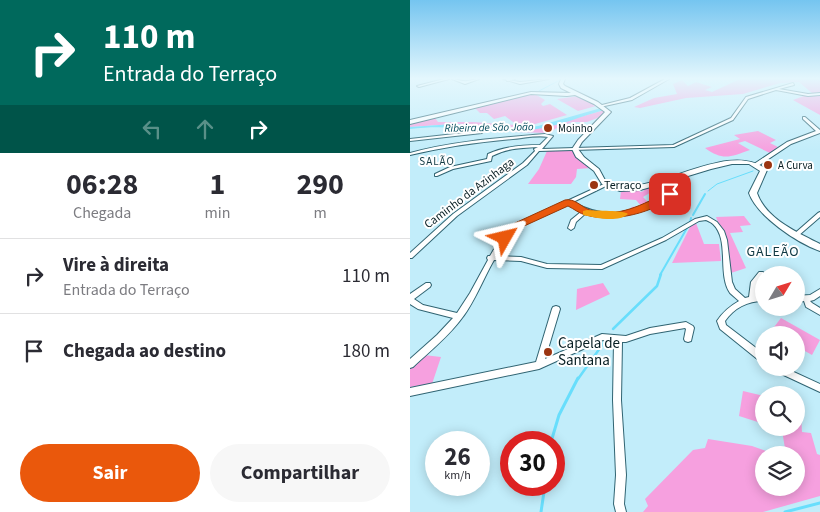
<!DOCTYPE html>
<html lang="pt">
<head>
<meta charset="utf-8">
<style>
  body { margin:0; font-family:"Source Sans 3",sans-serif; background:#f7f7f7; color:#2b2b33; height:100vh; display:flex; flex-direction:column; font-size:19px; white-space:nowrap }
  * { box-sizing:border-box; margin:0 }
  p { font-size:16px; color:#7c7c81 }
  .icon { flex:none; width:28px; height:28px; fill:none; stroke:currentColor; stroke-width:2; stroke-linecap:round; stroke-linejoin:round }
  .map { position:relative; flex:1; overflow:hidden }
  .panel { display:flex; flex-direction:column; background:#fff; width:410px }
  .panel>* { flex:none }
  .top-card { background:#00695c; color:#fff; overflow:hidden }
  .needle { width:32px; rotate:52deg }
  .tools { position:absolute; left:345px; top:266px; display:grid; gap:10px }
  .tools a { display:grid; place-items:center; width:50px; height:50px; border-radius:50%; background:#fff; box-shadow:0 2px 12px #0003; font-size:25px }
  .speed { position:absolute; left:15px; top:431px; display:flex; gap:10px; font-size:25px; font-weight:700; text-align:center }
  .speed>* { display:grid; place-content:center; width:65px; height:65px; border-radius:50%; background:#fff; box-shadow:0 2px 12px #0003; line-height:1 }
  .speed small { font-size:12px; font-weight:400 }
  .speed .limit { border:8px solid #d22; background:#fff; color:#111 }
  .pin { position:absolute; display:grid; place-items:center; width:42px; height:42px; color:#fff; margin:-21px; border-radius:10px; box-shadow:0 2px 8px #0006 }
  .me { position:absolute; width:55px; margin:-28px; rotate:53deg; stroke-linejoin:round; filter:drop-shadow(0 0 4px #0008) }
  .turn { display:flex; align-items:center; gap:18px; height:105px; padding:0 20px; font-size:22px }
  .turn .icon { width:65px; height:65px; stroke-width:2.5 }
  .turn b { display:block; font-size:35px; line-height:42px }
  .lanes { display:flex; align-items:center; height:48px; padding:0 20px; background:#0003; justify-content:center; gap:25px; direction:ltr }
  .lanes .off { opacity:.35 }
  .eta { display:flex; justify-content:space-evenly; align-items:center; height:85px; text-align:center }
  .eta b { font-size:30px; font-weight:700; line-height:35px }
  .primary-button { display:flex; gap:10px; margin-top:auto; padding:10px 20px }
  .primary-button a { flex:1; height:58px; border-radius:30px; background:#ea580c; color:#fff; font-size:20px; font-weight:700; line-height:58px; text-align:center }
  .primary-button a+a { background:#f7f7f7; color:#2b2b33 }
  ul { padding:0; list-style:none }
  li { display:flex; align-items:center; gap:15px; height:75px; padding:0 20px; border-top:1px solid #e1e1e2 }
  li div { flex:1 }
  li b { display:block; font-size:19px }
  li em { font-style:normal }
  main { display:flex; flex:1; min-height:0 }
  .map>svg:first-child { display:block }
  .green { fill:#f6a0df }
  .water { fill:#68defc }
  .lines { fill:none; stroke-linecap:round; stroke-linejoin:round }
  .stream-far3 { stroke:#68defc; stroke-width:1 }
  .stream-far2 { stroke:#68defc; stroke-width:2 }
  .stream-far1 { stroke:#68defc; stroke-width:2.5 }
  .stream { stroke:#68defc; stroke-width:3 }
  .street-casing { stroke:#306472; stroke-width:2 }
  .secondary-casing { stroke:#306472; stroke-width:2 }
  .street { fill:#fff; fill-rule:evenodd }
  .secondary { fill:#fff; fill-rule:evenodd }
  .route { fill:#ea580c; stroke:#983908 }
  .slow { fill:#f59e0b }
  .poi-dot { fill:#9b3512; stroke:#fff; stroke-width:2 }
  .labels { text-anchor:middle; stroke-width:4; stroke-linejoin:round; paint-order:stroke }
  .far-water-label { font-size:11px; font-style:italic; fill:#004a5a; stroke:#fff }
  .far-poi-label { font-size:11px; fill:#071e23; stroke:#fff; text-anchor:start }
  .far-neighbourhood-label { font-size:11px; letter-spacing:1px; fill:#113a44; stroke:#fff }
  .poi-label { font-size:12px; fill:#071e23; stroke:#fff; text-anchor:start }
  .street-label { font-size:12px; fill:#071e23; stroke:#fff }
  .neighbourhood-label { font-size:14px; letter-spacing:1px; fill:#113a44; stroke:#fff }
  .near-poi-label { font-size:15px; fill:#071e23; stroke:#fff; text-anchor:start }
</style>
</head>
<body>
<main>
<section class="panel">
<div class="top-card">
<div class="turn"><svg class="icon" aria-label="right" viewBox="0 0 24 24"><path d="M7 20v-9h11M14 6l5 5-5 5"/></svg><div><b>110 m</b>Entrada do Terraço</div></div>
<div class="lanes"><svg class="icon off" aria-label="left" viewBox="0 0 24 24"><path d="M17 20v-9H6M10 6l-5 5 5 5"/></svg><svg class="icon off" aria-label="ahead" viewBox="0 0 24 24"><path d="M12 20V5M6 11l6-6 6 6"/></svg><svg class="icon" aria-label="right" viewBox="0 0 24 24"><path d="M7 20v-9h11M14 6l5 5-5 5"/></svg></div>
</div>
<div class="eta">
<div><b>06:28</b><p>Chegada</p></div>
<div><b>1</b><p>min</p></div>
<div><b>290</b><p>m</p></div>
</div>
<ul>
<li><svg class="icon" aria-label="right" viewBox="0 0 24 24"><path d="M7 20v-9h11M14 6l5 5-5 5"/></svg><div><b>Vire à direita</b><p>Entrada do Terraço</p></div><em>110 m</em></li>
<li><svg class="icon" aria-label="arrive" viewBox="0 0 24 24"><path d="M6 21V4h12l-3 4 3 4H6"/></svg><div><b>Chegada ao destino</b></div><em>180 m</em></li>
</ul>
<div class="primary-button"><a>Sair</a><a>Compartilhar</a></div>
</section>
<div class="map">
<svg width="410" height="512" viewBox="0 0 410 512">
  <rect width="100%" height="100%" fill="#c2edfa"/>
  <path class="green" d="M330 79H410V115L383 100 402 93 389 82 370 83 333 94 276 98 230 108 224 107 244 98 267 94 263 84 272 80 278 86 286 82 302 87 295 90 302 92Z
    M123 93 135 100 131 104 133 106 140 104 157 115 111 128 95 116 84 119 77 113H70L65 108Z
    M169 96 186 106 168 111 147 99Z
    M194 110 196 111 195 115 177 122H162L145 129 140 133 105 132 103 130 135 127Z
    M25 118 28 122H63L105 125 106 128 44 124 0 127V125Z
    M348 131 366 140 360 143 368 147 360 153 335 141 328 143 340 150C320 157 313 161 295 148L330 139 324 135Z
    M162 150 166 157 181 168 167 169 166 177 161 184H118L129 169 137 151Z
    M239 187 243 191 233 197 239 203 223 211 221 207 231 206 226 200 210 199 211 191 228 188 230 192 234 191 232 188Z
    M334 216 341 225 330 226 333 232 320 233 336 268 321 273 312 233 306 217Z
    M286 223 294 244H309L311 261 262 263 281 225Z
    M193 283 200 294 166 310 167 289Z
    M371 318 410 340 402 355 386 346V335H368L361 331Z
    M14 355 31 357 22 384 0 387V369Z
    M333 391 354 396V424L329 416Z
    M386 413 391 416 392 432 401 433 407 454 410 455V496L353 512H233L238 506 235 499 283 450 295 448 298 439 342 446 367 455H354V488H386V455H376L372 430 364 428H386Z"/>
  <path class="water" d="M191 108 194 110C172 116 149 126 127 129 85 134 42 123 0 129V127L44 124 111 128 128 126Z"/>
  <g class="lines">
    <path class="stream-far3" d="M129 91 150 80
      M298 191 307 184 343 171"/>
    <path class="stream-far2" d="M283 215 295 194
      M280 222 281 218
      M250 275 277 228"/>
    <path class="stream-far1" d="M203 329 247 286 251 274
      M168 379 195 341"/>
    <path class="stream" d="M141 442 149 415 168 378
      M131 512 135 485
      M375 512 410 503"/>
    <g class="street-casing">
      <path id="street" d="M34 79H39L9 87 7 86Z
        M42 79C47 79 49 81 54 81 58 82 64 79 69 79L55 84Z
        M96 79H105L97 81Z
        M255 79H259L222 100 190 107 188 106 220 98Z
        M383 83 384 85 369 89 398 94 410 93V95L398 96 366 90 338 99 323 120 264 147 129 151 117 165 47 216 2 258H0V253L43 214 113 163 125 151 124 149 128 147C112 148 97 148 82 156L81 161 43 169 27 176H25V174L40 167 77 159 78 154C95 146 113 145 130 145L138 137C127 135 114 138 103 139 68 142 34 147 0 155V153C44 141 90 138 135 134L143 136 132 149 263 145 321 118 336 97Z
        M393 117H395L410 130V133L381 144 348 166H344V164L377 142 406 131 393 119Z
        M71 131 73 132 72 133 0 141V139Z
        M196 183H198V185L163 202C201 223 222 211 258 193H262L263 194C256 199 249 202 242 205 221 215 199 220 176 213L166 222 164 228 161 230 158 228 161 220 172 211 158 204 111 226 102 235 94 244 86 256 111 257 137 264 191 265 252 238 285 219 297 216 307 222 314 231 317 240 322 282 325 289 335 298 339 297 341 282 349 272H353L354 274 347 283 346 296 354 295V301C337 301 324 308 315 321L316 325 354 354V362H351L310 329 307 321C313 312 320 306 329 301 326 298 323 296 320 293 307 274 320 240 303 224 301 222 298 221 296 220L289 221 256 240 192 269 137 268 111 261 84 260C73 279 65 301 52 318 39 336 20 351 3 367L0 368V359L27 335 43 318 8 309 0 304V294L16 283H20L21 285 20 287 4 299 13 305 47 313 60 293 78 260 77 258 78 256H80C87 243 96 233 107 224Z
        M410 212V217L388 236H384L383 235 384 234 408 213Z
        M410 289V296L404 300 400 301 402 303 410 308V315L396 307 394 301 386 302V296L400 295Z
        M146 306 149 307 150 309 135 359 192 334 216 336 240 328 276 322 283 326 284 328 281 341 278 342 275 341 274 339 276 329 275 328 240 334 216 342H212L211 400 216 475 214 504 216 512H206L204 504 206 475 203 400 204 341 193 340 129 369 0 396V388L126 362 142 309 143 307Z
        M364 368H375L410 384V392L365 371Z"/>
    </g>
    <g class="secondary-casing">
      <path id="secondary" d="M93 79 110 82 139 79 110 84Z
        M151 79H155L153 84 155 86 188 102 201 112 172 142 168 149 174 157 189 169 196 182C201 183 206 186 211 186 254 190 321 140 357 170L347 193C356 219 387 232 410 244V251C387 243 347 216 339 193L350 171 339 164H322L301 169 255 183 230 190 210 191 192 184 184 171 166 157 162 149 168 140 195 112 184 104 165 95 157 96 121 94 0 124V120L121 92 161 93 151 88 149 84Z"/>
    </g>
    <use href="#street" class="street"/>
    <use href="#secondary" class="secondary"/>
  </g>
  <linearGradient id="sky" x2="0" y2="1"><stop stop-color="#75c5f0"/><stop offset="0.52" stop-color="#e4f7fd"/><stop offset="1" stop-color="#e4f7fd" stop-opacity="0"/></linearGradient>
  <rect width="410" height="151" fill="url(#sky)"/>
  <path class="route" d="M257 192 265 194C246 213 202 223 176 215 170 214 164 209 158 206L112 227 95 241 89 238 105 223 155 200C165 198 171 207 180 210 207 219 234 204 257 192Z"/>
  <path class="slow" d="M177 210C186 211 214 210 218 214 208 223 186 218 173 215V211Z"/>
  <g class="poi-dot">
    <circle cx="138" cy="128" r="5"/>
    <circle cx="358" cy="165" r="5"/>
    <circle cx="184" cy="185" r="5"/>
    <circle cx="138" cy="352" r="5"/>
  </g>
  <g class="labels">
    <g class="far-water-label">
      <text transform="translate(79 127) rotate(-1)" y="4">Ribeira de São João</text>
    </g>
    <g class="far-poi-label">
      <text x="148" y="132">Moinho</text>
      <text x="368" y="169">A Curva</text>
    </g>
    <g class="far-neighbourhood-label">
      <text x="27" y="165">SALÃO</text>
    </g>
    <g class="poi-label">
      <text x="194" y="189">Terraço</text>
    </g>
    <g class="street-label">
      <text transform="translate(59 193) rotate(-37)" y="4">Caminho da Azinhaga</text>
    </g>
    <g class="neighbourhood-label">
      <text x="363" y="256">GALEÃO</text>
    </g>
    <g class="near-poi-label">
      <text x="148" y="348">Capela de<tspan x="148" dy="17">Santana</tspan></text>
    </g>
  </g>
</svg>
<div class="tools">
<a><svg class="needle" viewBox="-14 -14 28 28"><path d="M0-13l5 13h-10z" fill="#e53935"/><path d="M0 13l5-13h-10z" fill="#7c7c81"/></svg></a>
<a><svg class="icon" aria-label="sound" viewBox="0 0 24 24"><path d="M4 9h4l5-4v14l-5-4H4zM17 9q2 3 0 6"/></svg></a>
<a><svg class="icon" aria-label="search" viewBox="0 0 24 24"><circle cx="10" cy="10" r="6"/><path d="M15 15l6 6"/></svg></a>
<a><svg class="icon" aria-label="layers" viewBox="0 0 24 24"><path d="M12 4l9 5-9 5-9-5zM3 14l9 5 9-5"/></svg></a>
</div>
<div class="speed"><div>26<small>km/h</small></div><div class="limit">30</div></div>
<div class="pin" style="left:260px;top:194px;background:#d93025"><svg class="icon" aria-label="arrive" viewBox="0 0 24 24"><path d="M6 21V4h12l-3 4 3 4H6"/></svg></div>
<svg class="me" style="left:95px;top:238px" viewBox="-20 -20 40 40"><path d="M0-17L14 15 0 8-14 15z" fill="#ea580c" stroke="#fff" stroke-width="4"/></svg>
</div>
</main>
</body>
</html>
